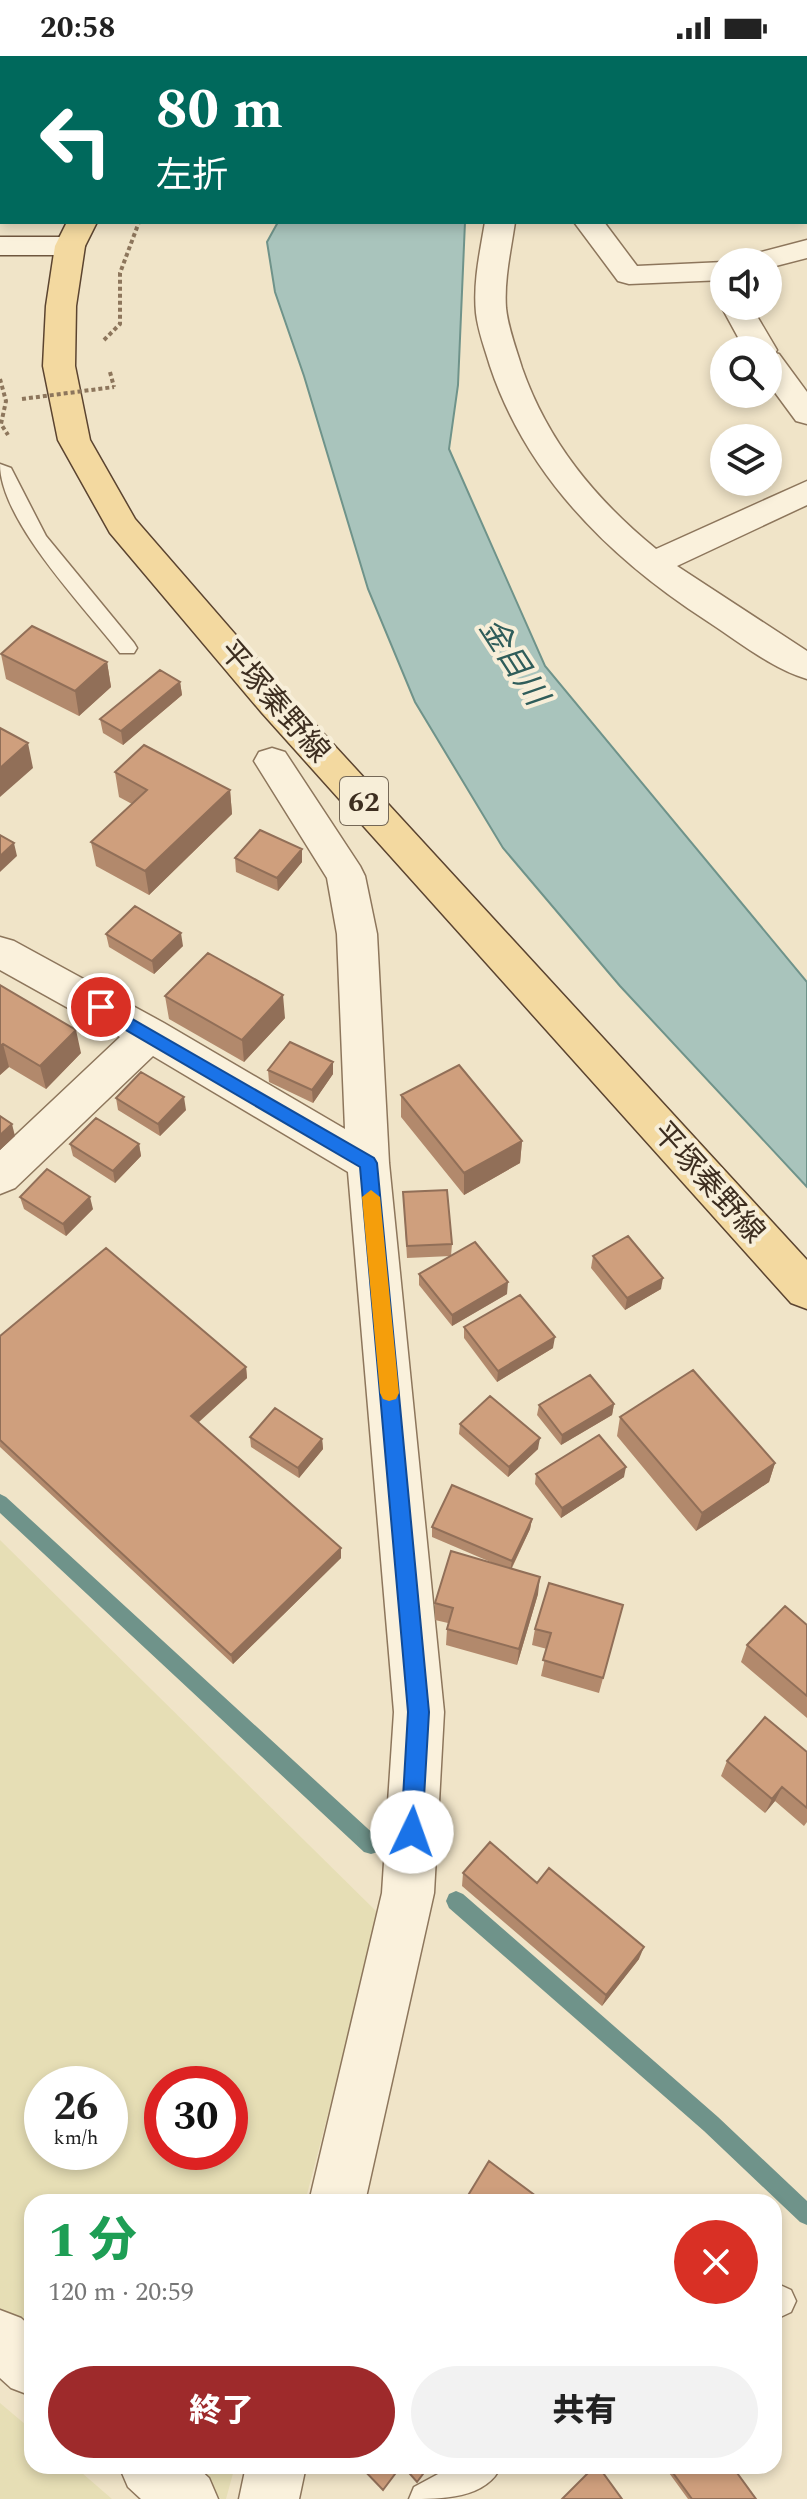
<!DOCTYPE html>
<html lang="ja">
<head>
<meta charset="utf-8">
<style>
  body { margin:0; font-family:Spectral,"Noto Sans JP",serif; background:#f2f2f2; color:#222; height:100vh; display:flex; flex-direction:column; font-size:30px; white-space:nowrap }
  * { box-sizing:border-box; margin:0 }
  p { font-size:26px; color:#767676 }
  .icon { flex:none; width:44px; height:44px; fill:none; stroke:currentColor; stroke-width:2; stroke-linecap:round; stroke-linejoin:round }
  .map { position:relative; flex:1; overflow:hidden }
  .details { position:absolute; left:24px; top:2138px; width:758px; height:280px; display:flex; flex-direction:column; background:#fff; border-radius:24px; box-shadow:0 4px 12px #0003 }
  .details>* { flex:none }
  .guide { position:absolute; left:0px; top:0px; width:808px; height:168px; box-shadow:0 4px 12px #0003; background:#00695c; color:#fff; overflow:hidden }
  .tools { position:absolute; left:710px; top:192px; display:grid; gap:16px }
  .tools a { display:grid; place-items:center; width:72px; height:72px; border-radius:50%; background:#fff; box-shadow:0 4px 12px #0003; font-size:40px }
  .speed { position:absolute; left:24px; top:2010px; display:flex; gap:16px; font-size:40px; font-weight:700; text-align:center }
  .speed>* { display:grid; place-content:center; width:104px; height:104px; border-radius:50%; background:#fff; box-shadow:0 4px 12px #0003; line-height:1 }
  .speed small { font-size:20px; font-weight:400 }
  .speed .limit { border:12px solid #d22; background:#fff; color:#111 }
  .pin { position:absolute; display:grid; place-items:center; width:68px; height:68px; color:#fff; margin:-34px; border:4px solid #fff; border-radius:50%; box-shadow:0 2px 8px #0007 }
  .me { position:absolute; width:88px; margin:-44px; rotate:3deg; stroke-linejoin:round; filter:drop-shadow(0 0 6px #0008) }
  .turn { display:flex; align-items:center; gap:28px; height:168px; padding:0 24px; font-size:36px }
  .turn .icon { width:104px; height:104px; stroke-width:2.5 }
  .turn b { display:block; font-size:56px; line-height:68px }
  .round { display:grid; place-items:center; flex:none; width:84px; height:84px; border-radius:42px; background:#f2f2f2 }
  .overview { display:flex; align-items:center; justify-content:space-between; height:136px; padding:0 24px }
  h1 { font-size:48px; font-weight:800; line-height:60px; color:#1e9e55 }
  .cta { display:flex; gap:16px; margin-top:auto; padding:16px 24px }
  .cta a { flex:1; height:92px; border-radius:48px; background:#9e2a2b; color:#fff; font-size:32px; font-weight:800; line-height:92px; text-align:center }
  .cta a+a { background:#f2f2f2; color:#222 }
  .status { display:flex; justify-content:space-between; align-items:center; height:56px; padding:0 40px; background:#fff; direction:ltr }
  .status svg { height:22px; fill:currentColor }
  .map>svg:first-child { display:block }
  .farmland { fill:#e6deb5; fill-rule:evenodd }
  .water { fill:#a9c4bc; stroke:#6f938a; stroke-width:2 }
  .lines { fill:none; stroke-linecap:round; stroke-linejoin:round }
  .stream { fill:#6f938a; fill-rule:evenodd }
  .service-casing { stroke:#8d765c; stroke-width:3 }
  .minor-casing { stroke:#8d765c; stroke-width:3 }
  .secondary-casing { stroke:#6f573f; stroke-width:3 }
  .primary-casing { stroke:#5b4430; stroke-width:3 }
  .path { stroke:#8d765c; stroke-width:4; stroke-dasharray:4 3; stroke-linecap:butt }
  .service { fill:#faf1dc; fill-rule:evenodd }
  .minor { fill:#faf1dc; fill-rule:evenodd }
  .secondary { fill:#faf1dc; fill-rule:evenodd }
  .primary { fill:#f3d9a0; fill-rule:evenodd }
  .path-bridge { stroke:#8d765c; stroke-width:4; stroke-dasharray:4 3; stroke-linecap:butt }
  .wall { fill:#b2896c }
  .shaded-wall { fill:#916f58 }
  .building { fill:#cf9f7d; stroke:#916f58; stroke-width:2 }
  .route { fill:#1a73e8; stroke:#114b97; stroke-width:2 }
  .slow { fill:#f59e0b }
  .labels { text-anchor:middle; stroke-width:8; stroke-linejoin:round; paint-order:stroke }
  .shield { fill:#f7eed8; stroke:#756857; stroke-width:2 }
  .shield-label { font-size:28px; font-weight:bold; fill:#3d2e20 }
  .street-label { font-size:30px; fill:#3d2e20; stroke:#f7eed8 }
  .water-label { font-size:32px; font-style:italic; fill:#2f5d5a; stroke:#f7eed8 }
</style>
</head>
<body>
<div class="status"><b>20:58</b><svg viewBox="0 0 49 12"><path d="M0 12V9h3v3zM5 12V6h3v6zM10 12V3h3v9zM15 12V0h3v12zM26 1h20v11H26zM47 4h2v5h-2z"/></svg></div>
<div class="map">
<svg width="807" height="2443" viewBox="0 0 807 2443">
  <rect width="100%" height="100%" fill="#f0e4c8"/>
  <path class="farmland" d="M0 1484 380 1859 305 2146H32V2282L0 2255ZM42 2028H110V2096H42ZM162 2028H230V2096H162Z
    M0 2347 32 2374V2410H74L112 2443H0Z
    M182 2410H235L226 2443H221Z"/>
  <path class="water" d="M278 166H465L458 329 449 393 545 610 807 926V1131L620 930 503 792 415 646 368 533 304 320 275 236 267 186Z"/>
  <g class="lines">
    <path class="stream" d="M0 1438 6 1441 378 1782 380 1789 378 1796 371 1798 364 1796 0 1457Z
      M456 1835 463 1838 718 2061 807 2145V2169L800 2166 704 2075 449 1852 446 1845 449 1838Z"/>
    <g class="service-casing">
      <path id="service" d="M718 0H732L733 2H719Z
        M806 106 807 107V117L806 116Z
        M0 408 11 412 46 480 134 587 137 592 134 597H120C85 552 0 465 0 408Z
        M780 2229 791 2234 796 2245 791 2256 774 2264V2232Z
        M453 2410H501C487 2443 441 2443 409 2443L414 2431Z"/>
    </g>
    <g class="minor-casing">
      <path id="minor" d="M0 0H24L2 2V9Z
        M575 0H603L573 2Z
        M485 166H515C511 194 504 223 506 252 508 272 516 292 522 312 548 386 595 443 656 493L807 425V449L677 510 807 595V623C772 613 738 585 707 565 611 503 527 421 490 310 485 293 478 275 476 257 473 226 480 196 485 166Z
        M574 166H604L637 210 724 206V224L629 228 618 225Z
        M807 184V202L768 212V206H742L746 200Z
        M724 245V250H751L777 294 775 297 779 298 807 336V368L796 365 768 327V294H745L721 250Z
        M272 692 285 696 360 810 365 820 377 878 389 1107 444 1656 434 1837 365 2146H309L382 1837 394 1656 348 1116 153 1000 15 1132 0 1138V1094L120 981 0 914V881L14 885 164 967 345 1073 337 878 327 822 254 705 259 696Z
        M0 2254 21 2262 32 2272V2340L11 2332 0 2322Z
        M119 2410H196L209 2422 218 2443H141L128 2431Z
        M246 2410H306L299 2443H239Z"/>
    </g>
    <g class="secondary-casing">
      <path id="secondary" d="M0 181H70L81 184 85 190 81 196 70 199H0Z"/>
    </g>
    <g class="primary-casing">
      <path id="primary" d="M160 0H188V2H160Z
        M67 166H97L85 190 76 250 75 310 90 384 135 463 288 639 807 1204V1253L791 1247 262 657 110 477 58 384 43 310 46 250 55 190Z"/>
    </g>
    <path class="path" d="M522 0 530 2
      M104 284 120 268V217L139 166
      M110 316 114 331
      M0 323 6 345 1 368 8 379"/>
    <use href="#service" class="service"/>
    <use href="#minor" class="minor"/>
    <use href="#secondary" class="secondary"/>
    <use href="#primary" class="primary"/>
    <path class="path-bridge" d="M22 343 114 331"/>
  </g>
  <path class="wall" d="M1 598 107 606 111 631 79 660 6 623Z
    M180 626 182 639 123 689 103 677 100 663Z
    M115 716 230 734 232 758 149 839 96 810 91 786 132 748 119 741Z
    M302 793V806L278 835 236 816 235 802Z
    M106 878 183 890 154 918 109 891Z
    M0 929 81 997 46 1033 9 1011 0 1019Z
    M165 940 285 962 244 1006 169 963Z
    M333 1006V1018L313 1047 269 1026 268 1014Z
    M401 1039 522 1085 520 1107 464 1139 401 1061Z
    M116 1042 186 1054 160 1080 118 1054Z
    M70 1088H139L141 1100 115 1127 73 1100Z
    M403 1136 452 1188 451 1200 507 1238 452 1270 419 1229V1218L451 1200 407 1202Z
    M20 1141 93 1153 66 1180 24 1153Z
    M593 1200 661 1233 625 1254 591 1212Z
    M464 1271 553 1292 497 1326 464 1282Z
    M0 1280 246 1311 247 1322 198 1367 341 1492V1502L233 1608 0 1391Z
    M614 1348 612 1359 561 1389 537 1359 539 1349Z
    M620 1361 775 1407 769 1426 696 1475 617 1380Z
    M460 1368 538 1393 508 1421 459 1378Z
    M250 1381 322 1383 323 1393 299 1422 251 1391Z
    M536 1418 624 1421 561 1462 535 1428Z
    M532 1463 530 1473 512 1512 538 1538 517 1609 446 1589 447 1573 448 1567 435 1564V1547L493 1507 432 1481V1471Z
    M623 1549 599 1637 541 1620 547 1593 532 1589 535 1573Z
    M807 1569V1662L741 1606 747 1589Z
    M807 1696V1766L804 1770 775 1745 765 1757 721 1720 727 1705Z
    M463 1817 537 1827 639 1903 602 1950 462 1830Z
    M664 2410H732L756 2443H688Z"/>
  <path class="shaded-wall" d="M107 606 111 631 79 660 75 635Z
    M180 626 182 639 123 689 121 675Z
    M28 687 33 712 0 741V712Z
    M230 734 232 758 149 839 145 815Z
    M14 787 17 800 0 816V800Z
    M302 793V806L278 835 277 822Z
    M181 877 183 890 154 918 152 905Z
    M283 939 285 962 244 1006 242 984Z
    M76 974 81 997 46 1033 40 1010Z
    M3 988 9 1011 0 1019V990Z
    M333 1006V1018L313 1047 312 1034Z
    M184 1041 186 1054 160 1080 158 1068Z
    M12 1068 15 1080 0 1094V1079Z
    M522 1085 520 1107 464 1139V1117Z
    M139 1088 141 1100 115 1127 113 1115Z
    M90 1141 93 1153 66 1180 63 1168Z
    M663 1222 661 1233 625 1254 627 1242Z
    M508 1226 507 1238 452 1270V1259Z
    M555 1281 553 1292 497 1326 498 1315Z
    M246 1311 247 1322 193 1371 191 1360Z
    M614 1348 612 1359 561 1389 562 1379Z
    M540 1382 538 1393 508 1421 509 1411Z
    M322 1383 323 1393 299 1422 298 1412Z
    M775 1407 769 1426 696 1475 702 1457Z
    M626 1411 624 1421 561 1462 562 1452Z
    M532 1463 530 1473 510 1515 512 1505Z
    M341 1492V1502L233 1608 231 1599Z
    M540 1521 538 1538 517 1609 519 1593Z
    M782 1731 775 1745 765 1757 772 1743Z
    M644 1891 639 1903 602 1950 606 1939Z"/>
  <path class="building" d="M32 570 107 606 75 635 1 598Z
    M160 614 180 626 121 675 100 663Z
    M0 672 28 687 0 712Z
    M144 689 230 734 145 815 91 786 147 734 115 716Z
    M260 774 302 793 277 822 235 802Z
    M0 779 14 787 0 800Z
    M135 850 181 877 152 905 106 878Z
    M208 897 283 939 242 984 165 940Z
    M0 929 76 974 40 1010 3 988 0 990Z
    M290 986 333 1006 312 1034 268 1014Z
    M459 1009 522 1085 464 1117 401 1039Z
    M141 1016 184 1041 158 1068 116 1042Z
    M0 1060 12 1068 0 1079Z
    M96 1062 139 1088 113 1115 70 1088Z
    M47 1113 90 1141 63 1168 20 1141Z
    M447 1134 452 1188 407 1190 403 1136Z
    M628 1180 663 1222 627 1242 593 1200Z
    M475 1186 508 1226 452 1259 419 1218Z
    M106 1192 246 1311 191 1360 341 1492 231 1599 0 1384V1280Z
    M520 1239 555 1281 498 1315 464 1271Z
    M693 1314 775 1407 702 1457 620 1361Z
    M590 1319 614 1348 562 1379 539 1349Z
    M490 1340 540 1382 509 1411 460 1368Z
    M275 1352 322 1383 298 1412 250 1381Z
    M599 1379 626 1411 562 1452 536 1418Z
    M452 1429 532 1463 512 1505 432 1471Z
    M451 1495 540 1521 519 1593 447 1573 453 1552 435 1547Z
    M549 1527 623 1549 603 1622 543 1604 551 1577 535 1573Z
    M785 1550 807 1569V1640L747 1589Z
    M765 1661 807 1696V1752L782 1731 772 1743 727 1705Z
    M490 1786 537 1827 549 1812 644 1891 606 1939 463 1817Z
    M489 2105 544 2146H464Z
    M360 2410H401L383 2434Z
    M403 2410H429L417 2426Z
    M595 2410H598L622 2443H562Z
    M668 2410H732L756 2443H692Z"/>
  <path class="route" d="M101 945 374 1102 377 1107 429 1656 422 1776 419 1784 412 1787 404 1784 401 1776 408 1656 360 1111 95 956 92 951Z"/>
  <path class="slow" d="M371 1134 380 1141 399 1337 396 1343 389 1345 383 1343 380 1337 362 1141Z"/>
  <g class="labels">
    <rect class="shield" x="340" y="721" width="48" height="48" rx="6"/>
    <g class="shield-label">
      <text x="364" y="755">62</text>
    </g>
    <g class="street-label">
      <text transform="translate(275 645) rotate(49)" y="10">平塚秦野線</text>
      <text transform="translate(709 1126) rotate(48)" y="10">平塚秦野線</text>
    </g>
    <g class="water-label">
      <text transform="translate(514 605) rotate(57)" y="11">金目川</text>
    </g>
  </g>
</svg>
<div class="tools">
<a><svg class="icon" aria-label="sound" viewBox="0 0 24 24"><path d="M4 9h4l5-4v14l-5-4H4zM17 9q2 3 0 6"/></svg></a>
<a><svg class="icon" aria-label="search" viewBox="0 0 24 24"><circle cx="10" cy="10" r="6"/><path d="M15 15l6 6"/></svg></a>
<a><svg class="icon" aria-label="layers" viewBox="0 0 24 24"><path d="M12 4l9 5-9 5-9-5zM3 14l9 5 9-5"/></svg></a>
</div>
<div class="speed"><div>26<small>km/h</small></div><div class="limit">30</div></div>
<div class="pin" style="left:101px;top:951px;background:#d93025"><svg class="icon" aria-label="arrive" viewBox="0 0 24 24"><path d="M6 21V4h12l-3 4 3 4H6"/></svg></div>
<svg class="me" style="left:412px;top:1776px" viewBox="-20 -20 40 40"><circle r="19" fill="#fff"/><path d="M0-13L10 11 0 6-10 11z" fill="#1a73e8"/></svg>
<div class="guide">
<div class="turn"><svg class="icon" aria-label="left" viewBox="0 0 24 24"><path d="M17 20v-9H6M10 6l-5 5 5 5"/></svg><div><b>80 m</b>左折</div></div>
</div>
<section class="details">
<div class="overview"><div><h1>1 分</h1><p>120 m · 20:59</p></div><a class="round" style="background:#d93025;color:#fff"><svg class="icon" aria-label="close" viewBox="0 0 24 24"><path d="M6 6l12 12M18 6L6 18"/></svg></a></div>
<div class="cta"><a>終了</a><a>共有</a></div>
</section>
</div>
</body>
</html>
